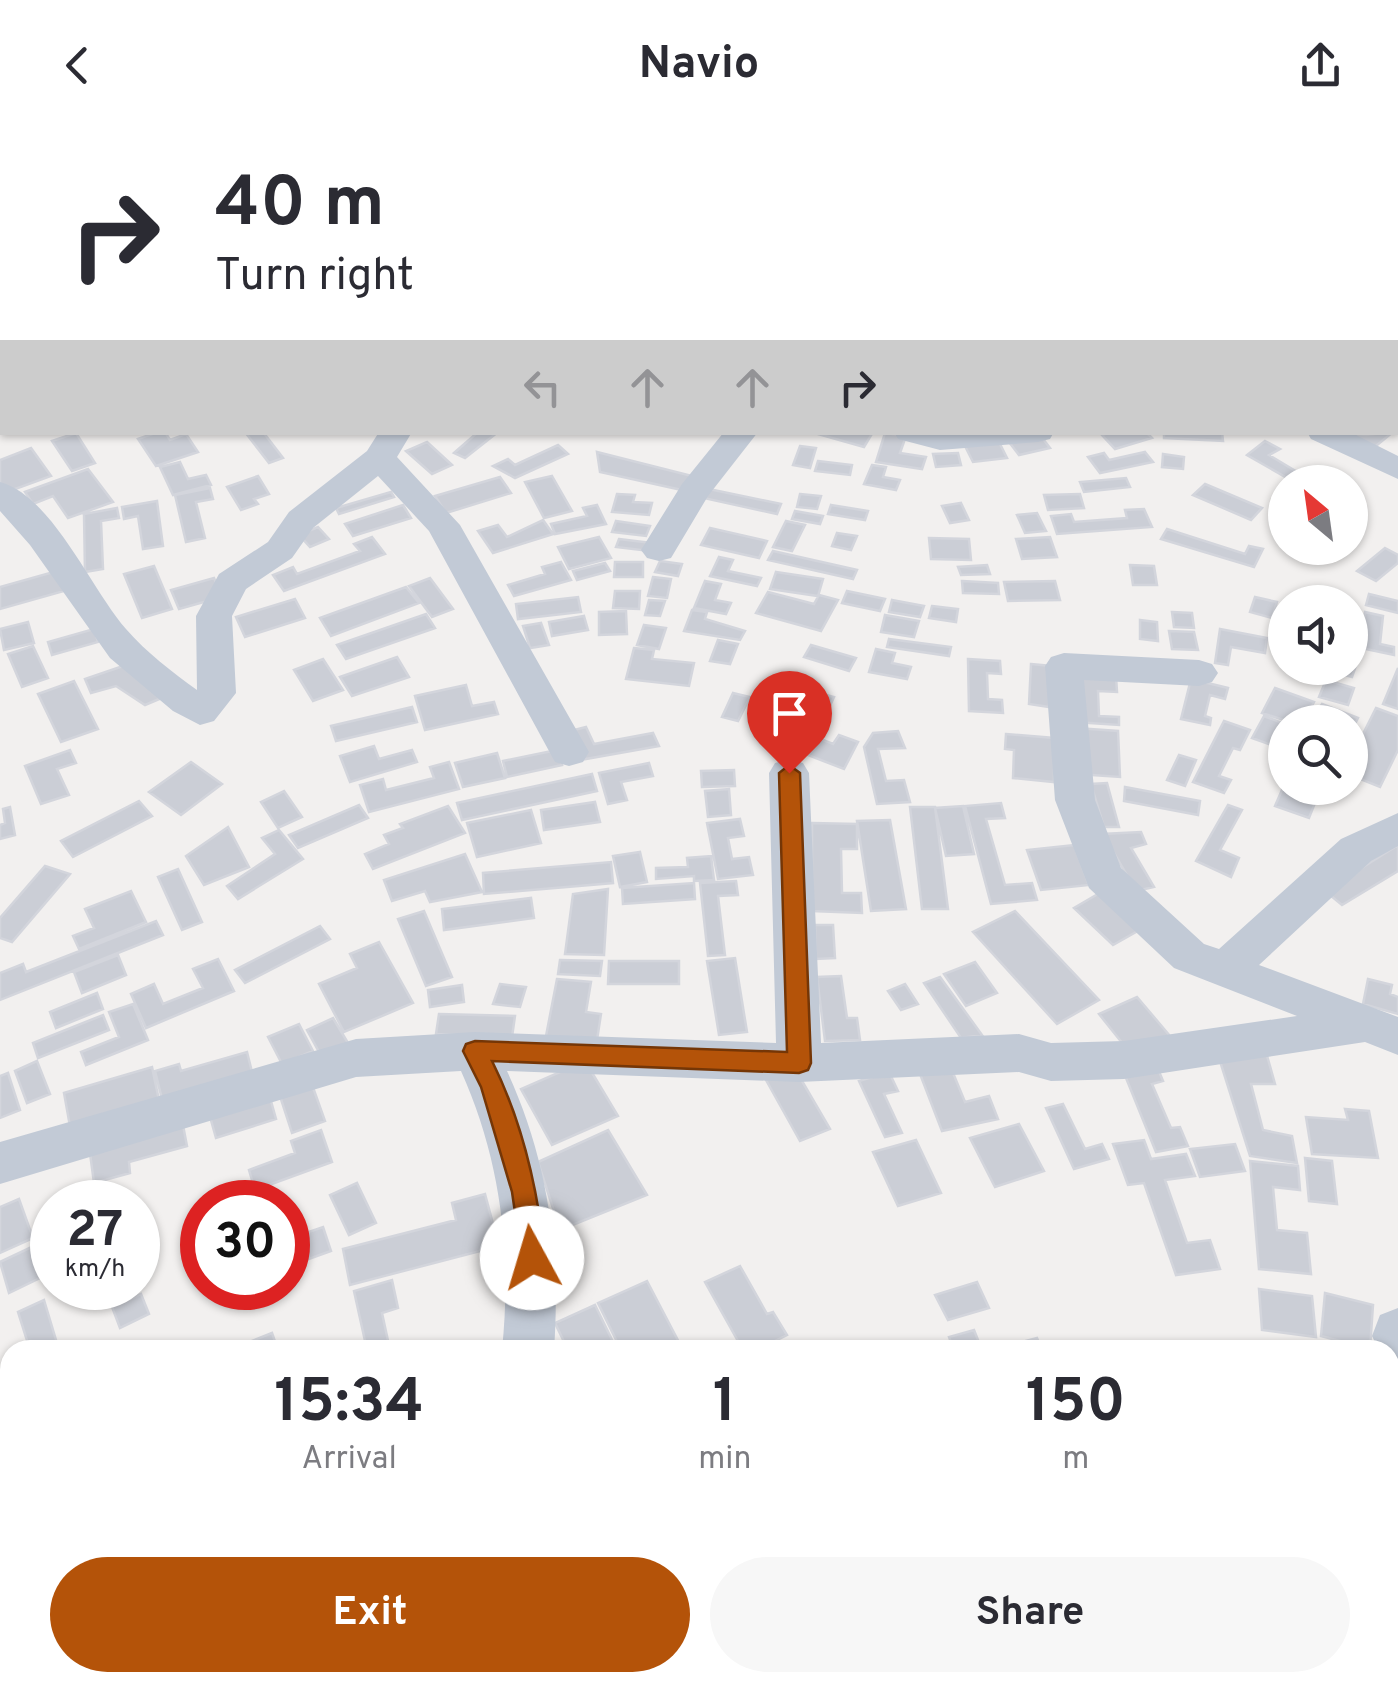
<!DOCTYPE html>
<html lang="en">
<head>
<meta charset="utf-8">
<style>
  body { margin:0; font-family:Overpass,sans-serif; background:#f7f7f7; color:#2b2b33; height:100vh; display:flex; flex-direction:column; font-size:38px; white-space:nowrap }
  * { box-sizing:border-box; margin:0 }
  p { font-size:32px; color:#7c7c81 }
  .icon { flex:none; width:55px; height:55px; fill:none; stroke:currentColor; stroke-width:2; stroke-linecap:round; stroke-linejoin:round }
  .map { position:relative; flex:1; overflow:hidden }
  .side { position:absolute; left:0px; top:1210px; width:1400px; height:352px; display:flex; flex-direction:column; background:#fff; border-radius:30px 30px 0 0; box-shadow:0 2px 8px #0004 }
  .side>* { flex:none }
  .guide { position:absolute; left:0px; top:0px; width:1400px; height:305px; box-shadow:0 2px 8px #0004; background:#fff; color:#2b2b33; overflow:hidden }
  .needle { width:65px; rotate:331deg }
  .fabs { position:absolute; left:1268px; top:335px; display:grid; gap:20px }
  .fabs a { display:grid; place-items:center; width:100px; height:100px; border-radius:50%; background:#fff; box-shadow:0 2px 8px #0004; font-size:50px }
  .speed { position:absolute; left:30px; top:1050px; display:flex; gap:20px; font-size:50px; font-weight:700; text-align:center }
  .speed>* { display:grid; place-content:center; width:130px; height:130px; border-radius:50%; background:#fff; box-shadow:0 2px 8px #0004; line-height:1 }
  .speed small { font-size:25px; font-weight:400 }
  .speed .limit { border:15px solid #d22; background:#fff; color:#111 }
  .pin { position:absolute; display:grid; place-items:center; width:85px; height:85px; color:#fff; margin:-102px -42px; border-radius:50% 50% 50% 0; rotate:-45deg; box-shadow:0 0 10px #0007 }
  .pin .icon { rotate:45deg }
  .me { position:absolute; width:110px; margin:-55px; rotate:354deg; stroke-linejoin:round; filter:drop-shadow(0 0 8px #0008) }
  .turn { display:flex; align-items:center; gap:35px; height:210px; padding:0 50px; font-size:45px }
  .turn .icon { width:130px; height:130px; stroke-width:2.5 }
  .turn b { display:block; font-size:70px; line-height:85px }
  .lanes { display:flex; align-items:center; height:95px; padding:0 50px; background:#0003; justify-content:center; gap:50px; direction:ltr }
  .lanes .off { opacity:.35 }
  .eta { display:flex; justify-content:space-evenly; align-items:center; height:170px; text-align:center }
  .eta b { font-size:60px; font-weight:700; line-height:70px }
  .cta { display:flex; gap:20px; margin-top:auto; padding:20px 50px }
  .cta a { flex:1; height:115px; border-radius:60px; background:#b45309; color:#fff; font-size:40px; font-weight:700; line-height:115px; text-align:center }
  .cta a+a { background:#f7f7f7; color:#2b2b33 }
  header { display:flex; justify-content:space-between; align-items:center; height:130px; padding:0 50px; background:#fff; font-size:45px; font-weight:700 }
  .map>svg:first-child { display:block }
  .building { fill:#cbced6; stroke:#d3d5dc; stroke-width:2.5 }
  .lines { fill:none; stroke-linecap:round; stroke-linejoin:round }
  .street { fill:#c2cad6; fill-rule:evenodd }
  .highway { fill:#849bc2; fill-rule:evenodd }
  .route { fill:#b45309; stroke:#753606; stroke-width:2.5 }
</style>
</head>
<body>
<header><svg class="icon" aria-label="back" viewBox="0 0 24 24"><path d="M15 5l-7 7 7 7"/></svg>Navio<svg class="icon" aria-label="share" viewBox="0 0 24 24"><path d="M12 15V3M7 8l5-5 5 5M5 13v7h14v-7"/></svg></header>
<div class="map">
<svg width="1398" height="1561" viewBox="0 0 1398 1561">
  <rect width="100%" height="100%" fill="#f2f0ef"/>
  <path class="building" d="M158 302H165L170 310 186 304 198 322 156 336 138 309Z
    M245 302H263L283 328 269 333Z
    M478 302H498L465 328 454 323Z
    M811 302H873L864 317Z
    M1111 302H1146L1152 308 1115 319 1102 305Z
    M1164 302H1222L1223 311 1164 308Z
    M1334 302 1366 305 1393 302 1371 320Z
    M76 303 95 333 72 341 52 311Z
    M885 303 906 306 900 323 926 327 922 339 876 332Z
    M1040 305 1050 318 1019 325 1009 312Z
    M1265 311 1280 319 1269 325 1314 352 1325 346 1336 352H1294L1247 325Z
    M427 312 452 335 432 344 406 321Z
    M999 312 1007 328 973 332 965 316Z
    M558 315 568 324 515 348 493 336 508 329 515 335Z
    M800 316 816 318 810 338 793 335Z
    M31 318 51 346 7 362 0 353V330Z
    M597 322 692 346 682 360 600 342Z
    M1145 322 1153 332 1100 343 1088 327 1104 323 1109 330Z
    M958 323 961 335 936 337 933 324Z
    M1163 324 1184 327 1183 339 1162 337Z
    M818 331 852 335 850 345 815 341Z
    M180 332 188 349 206 345 211 355 173 365 160 337Z
    M872 335 886 337 883 347 900 350 896 360 864 354Z
    M88 339 113 372 68 388 53 366 33 374 25 362Z
    M258 346 269 364 254 369 258 374 241 380 227 357Z
    M552 346 572 381 544 388 525 352Z
    M500 347 511 363 446 383 435 366Z
    M1126 348 1130 357 1084 362 1080 352Z
    M1205 354 1262 378 1251 390 1193 365Z
    M210 358 213 369 196 372 205 408 186 412 175 365Z
    M704 358 781 374 777 384 699 367Z
    M391 362 394 367 339 384 336 378Z
    M617 364 635 365 633 372 652 373 649 385 612 382Z
    M800 364 821 366 817 379 797 377Z
    M1080 364 1084 378 1048 380 1044 365Z
    M157 371 163 416 143 419 138 386 124 389 122 377Z
    M961 373 969 390 950 393 942 376Z
    M403 375 411 388 353 406 345 394Z
    M597 375 606 394 555 404 551 394 587 386 583 378Z
    M831 375 868 381 865 390 828 384Z
    M117 378 119 388 101 391 103 439 85 442 84 384Z
    M1144 379 1152 397 1057 404 1051 386 1071 384 1074 392 1127 388 1125 380Z
    M795 381 823 386 820 394 792 389Z
    M1037 383 1046 401 1025 403 1017 385Z
    M543 390 553 404 493 423 478 401 498 395 507 407Z
    M616 391 650 396 646 406 612 402Z
    M786 391 805 395 792 421 773 417Z
    M318 397 329 409 310 417 299 405Z
    M710 398 767 411 759 428 701 415Z
    M1167 399 1245 424 1249 416 1263 419 1254 437 1161 409Z
    M837 403 857 406 851 420 832 416Z
    M372 407 385 424 284 461 273 445 293 437 297 444 360 421 354 414Z
    M599 407 611 428 569 439 558 417Z
    M1050 407 1057 427 1022 429 1016 409Z
    M929 408 969 409 971 430 931 429Z
    M619 409 652 413 649 421 616 417Z
    M1385 418 1398 425V433L1376 451 1357 441Z
    M773 421 857 440 853 449 768 430Z
    M719 427 733 430 728 441 761 448 757 456 710 446Z
    M660 431 682 434 678 446 655 442Z
    M561 432 571 450 514 466 508 455 545 444 542 437Z
    M615 432H643V447H614Z
    M605 433 610 441 577 450 573 441Z
    M987 435 990 444 961 445 958 437Z
    M1130 435 1154 436 1157 455H1133Z
    M154 436 172 479 142 488 124 444Z
    M57 441 64 461 0 479V457Z
    M776 442 823 449 818 466 770 459Z
    M653 447 671 449 667 468 648 466Z
    M214 448 222 467 179 479 171 460Z
    M430 448 453 479 432 487 409 456Z
    M705 451 721 454 715 470 731 473 726 484 694 478Z
    M962 451 998 453 999 464 963 463Z
    M1055 451 1060 470 1008 471 1004 452Z
    M406 457 419 473 331 506 320 488Z
    M615 461H640L639 479 613 478Z
    M847 461 885 469 880 481 842 473Z
    M768 462 814 474 819 465 838 470 821 501 756 483Z
    M1369 464 1398 471V483L1366 475Z
    M578 467 581 482 518 489 516 474Z
    M1255 467 1277 472 1272 488 1250 482Z
    M295 469 305 488 245 507 236 487Z
    M649 470 665 471 660 486 645 485Z
    M892 470 924 476 920 487 889 482Z
    M932 476 958 479 956 492 929 488Z
    M692 480 707 482 705 489 745 501 740 510 684 501Z
    M626 481 627 504 599 505V482Z
    M1172 482 1192 483 1194 498 1174 497Z
    M1365 482 1383 486 1380 514 1394 517V525L1361 518Z
    M426 484 435 498 346 529 337 515Z
    M885 485 919 491 914 507 881 502Z
    M584 486 588 500 552 506 549 492Z
    M1140 490 1157 492 1158 511 1140 509Z
    M28 492 34 513 4 520 0 499Z
    M541 493 549 515 530 518 523 496Z
    M644 495 666 498 659 519 637 515Z
    M94 499 98 512 52 525 48 512Z
    M1220 499 1267 508 1265 523 1231 517 1228 535 1215 533Z
    M1169 501 1194 502 1198 520 1172 519Z
    M889 509 951 517 949 526 887 517Z
    M718 510 738 514 730 534 710 531Z
    M811 515 856 528 849 541 804 527Z
    M33 516 48 548 22 557 8 524Z
    M634 518 654 520 652 529 694 533 689 556 626 549Z
    M876 519 895 523 892 533 911 537 907 549 869 542Z
    M397 527 409 547 352 566 340 547Z
    M1350 528 1358 530 1352 547 1318 538H1350Z
    M323 529 343 560 313 571 294 540Z
    M968 529 1000 531 1001 544 987 543 988 569 1002 570 1003 583 969 581Z
    M129 534 164 567 145 575 116 556 91 563 85 549Z
    M1031 534 1051 536 1049 577 1029 574Z
    M1398 538V579L1383 574Z
    M1073 543 1116 546 1117 562 1098 561 1099 586 1119 587V595L1075 592Z
    M1191 549 1228 558 1225 569 1210 565 1205 586 1211 588 1210 595 1181 589Z
    M1326 550 1354 558 1348 575 1319 567Z
    M74 551 98 599 61 612 38 564Z
    M466 555 472 576 494 572 498 584 425 600 415 566Z
    M1275 558 1314 572 1304 592H1290L1262 583Z
    M812 561 834 567 822 593 799 587Z
    M733 563 750 567 738 591 722 587Z
    M1322 574 1358 588 1350 604V592H1326L1314 588Z
    M412 577 417 592 336 611 331 596Z
    M1376 578 1398 586V620L1380 657 1350 645V630Z
    M1264 586 1285 594V620L1252 608Z
    M799 591 814 596 808 604 833 614 839 605 858 612 844 639 782 615Z
    M1224 591 1250 600 1240 620 1233 618 1219 646 1231 650 1224 663 1193 652Z
    M586 597 594 614 653 603 659 616 580 630 566 602Z
    M1076 598 1118 601 1120 647 1078 644Z
    M898 601 905 618 878 619 886 651 904 650 910 672 877 674 864 617 873 603Z
    M1006 604 1054 608V652L1013 648 1014 620 1005 619Z
    M374 616 379 629 412 620 417 632 350 652 340 626Z
    M70 620 76 633 57 639 69 665 41 674 25 636Z
    M557 620 562 635 507 647 503 631Z
    M497 623 505 648 463 657 455 633Z
    M1179 625 1196 630 1185 656 1167 650Z
    M191 632 222 654 181 685 149 662Z
    M449 632 459 659 369 682 360 655 383 649 386 660 434 648 430 637Z
    M649 633 653 646 621 652 627 670 608 674 599 643Z
    M734 640 735 656 702 657 701 641Z
    M592 644 597 661 462 690 457 673Z
    M1107 653 1119 697H1104L1091 654Z
    M1285 653V658H1321L1309 688 1275 676Z
    M1125 657 1200 671 1198 685 1124 671Z
    M729 659 731 685 708 687 705 661Z
    M284 661 302 687 278 698 261 672Z
    M139 671 152 686 73 727 61 711Z
    M595 672 600 692 544 700 541 680Z
    M1001 673 1005 688 986 689 1005 755 1032 753 1037 770 991 774 965 676Z
    M359 675 368 688 298 718 289 705Z
    M1228 675 1242 680 1220 720 1239 728 1231 747 1196 731Z
    M448 676 465 703 373 739 365 724 389 714 384 705 403 698 400 694Z
    M963 676 974 724 946 726 935 678Z
    M10 677 15 705 0 709V695L5 693 3 679Z
    M910 677H935L948 779H922Z
    M531 680 541 713 477 727 467 693Z
    M740 689 744 706 728 708 732 729 749 727 753 745 718 749 707 693Z
    M890 690 906 779 871 781 857 691Z
    M812 693 857 694V719H841L842 763H861L862 783 812 781Z
    M228 697 249 737 204 755 186 726Z
    M279 700 303 729 238 769 227 756 275 724 262 708Z
    M1141 702 1146 714 1131 718 1154 757 1136 761 1103 704Z
    M1074 715 1089 755 1041 760 1027 720Z
    M1398 715V741L1342 775 1325 761Z
    M640 722 647 752 620 757 613 726Z
    M465 724 482 762 430 772 425 761 392 771 384 750Z
    M711 726 714 750 694 751V746L656 749V738L688 737 687 728Z
    M611 732 613 753 484 764 483 743Z
    M45 736 70 744 12 812 0 808V788Z
    M178 739 202 792 182 800 158 747Z
    M736 751 738 765 718 766 725 825 708 826 700 753Z
    M694 753 695 769 623 774 622 758Z
    M608 759 604 825 565 824 573 764Z
    M131 761 146 792 79 819 73 806 94 798 85 779Z
    M1103 761 1143 798 1113 815 1074 778Z
    M531 768 534 788 444 800 442 779Z
    M424 781 452 847 426 856 398 789Z
    M1015 781 1099 870 1057 894 973 802Z
    M156 791 163 805 0 870V843L23 834 26 842Z
    M815 795H833L835 828 816 829Z
    M320 796 330 809 245 853 235 840Z
    M379 812 413 873 344 902 319 854 357 838 350 824Z
    M118 825 126 845 82 863 74 842Z
    M735 828 747 902 719 905 707 831Z
    M218 829 234 861 146 898 131 864 154 854 163 874 203 858 193 839Z
    M560 830 602 831 600 846 558 844Z
    M609 831H679V854H608Z
    M975 832 997 863 966 876 944 844Z
    M841 846 847 888H857L860 910 825 911 817 847Z
    M940 847 982 905 961 908 924 853Z
    M557 849 591 852 586 882 601 884 597 910 546 906Z
    M1368 849 1392 855 1390 864 1398 867V884L1363 874Z
    M500 854 526 857 520 877 493 874Z
    M905 854 918 874 901 880 888 861Z
    M462 855 464 872 430 877 428 860Z
    M97 863 103 879 56 898 50 882Z
    M1137 867 1170 906 1131 924 1099 884Z
    M133 874 148 910 86 935 81 922 119 907 109 882Z
    M439 884 515 886 512 907 436 904Z
    M103 885 109 900 38 928 33 913Z
    M333 888 351 918 324 931 307 900Z
    M299 894 313 921 282 934 268 907Z
    M247 922 253 946 163 973 155 941 179 934 181 941Z
    M1266 922 1275 954H1251L1263 1000 1292 1006 1297 1033 1250 1026 1218 925Z
    M37 931 50 964 27 973 15 941Z
    M585 931 618 986 552 1015 521 959Z
    M1155 932 1163 951 1152 954 1171 998 1180 997 1188 1016 1156 1022 1122 938Z
    M152 937 160 975 71 1002 64 963Z
    M951 938 965 972 989 966 998 989 942 1001 920 944Z
    M795 939 830 999 800 1011 766 950Z
    M889 942 898 961 884 964 902 1003 885 1007 859 951Z
    M8 943 20 980 0 988V946Z
    M310 949 325 991 292 1003 278 960Z
    M269 964 276 989 216 1008 209 983Z
    M1063 974 1085 1019 1102 1014 1109 1029 1074 1039 1046 978Z
    M1345 979 1369 981 1378 1028 1312 1024 1306 987 1348 990Z
    M182 990 187 1016 129 1032 130 1043 94 1053 89 1016Z
    M1019 994 1044 1041 995 1057 970 1008Z
    M321 1000 332 1032 255 1060 249 1040 295 1023 291 1011Z
    M608 1000 647 1065 560 1100 538 1032Z
    M916 1010 941 1063 898 1076 873 1022Z
    M1144 1010 1151 1029 1186 1024 1195 1046 1165 1050 1187 1113 1210 1110 1220 1139 1176 1145 1144 1053 1128 1055 1113 1014Z
    M1235 1014 1245 1041 1200 1047 1190 1019Z
    M1305 1028 1332 1031 1337 1074 1309 1071Z
    M1250 1031 1298 1036 1300 1060 1273 1057 1277 1100 1307 1103 1311 1144 1259 1139Z
    M357 1053 376 1093 349 1105 330 1065Z
    M485 1064 499 1116 350 1155 343 1119 456 1090 452 1073Z
    M19 1069 33 1108 0 1123V1077Z
    M323 1097 331 1121 292 1135 288 1109Z
    M38 1114 48 1144 9 1163 0 1132Z
    M740 1136 767 1184 773 1182 787 1205 757 1220H743L705 1152Z
    M138 1146 142 1157 111 1171 105 1158H138Z
    M392 1150 398 1178 382 1183 390 1220H367L354 1161Z
    M647 1151 683 1220H621L598 1173Z
    M977 1152 989 1178 948 1190 935 1165Z
    M1259 1159 1312 1166 1316 1207 1262 1200Z
    M1325 1163 1373 1175 1370 1219 1321 1206Z
    M141 1164 149 1184 120 1198 112 1177Z
    M44 1170 56 1210 30 1220 18 1182Z
    M595 1175 617 1220H568L555 1193Z
    M974 1200 982 1220H954L949 1207Z
    M272 1203 278 1220H243L242 1215Z
    M1037 1208 1042 1220H992Z
    M10 1385V1422L0 1430V1393Z
    M1390 1427 1398 1446V1532H1390Z
    M10 1498V1536L0 1545V1507Z
    M906 1552H944L947 1561H909Z
    M971 1552H1006L1010 1561H975Z"/>
  <g class="lines">
    <path class="street" d="M447 0H473V2H447Z
      M1304 0H1330V2H1304Z
      M379 302H412L397 327 460 395 589 622 583 632 569 636 555 632 429 401 378 346 313 398 292 428 246 459 232 486 236 563 214 591 200 595 173 581 110 528 30 415 0 381V352C52 366 91 459 126 499 147 523 172 542 197 560L196 486 219 444 268 412 289 382 367 321Z
      M724 302H758L708 366 671 428 659 431 647 428 641 420 682 354Z
      M894 302H1054L1050 309 1038 312 940 320 898 309Z
      M1307 302H1350L1398 326V349L1311 309Z
      M1064 523 1199 530 1212 534 1218 543 1212 552 1199 556 1084 550 1095 670 1121 738 1204 814 1219 819 1341 709 1398 683V716L1371 731 1259 835 1398 887V925L1365 912 1124 949 1051 951 1019 942 799 952 507 941C548 1030 561 1123 554 1220H502C512 1123 501 1030 461 941L356 947 0 1054V1012L356 909 475 902 776 913 769 643 775 633 789 629 803 633 809 643 821 913 1019 904 1051 913 1124 911 1297 886 1174 838 1089 758 1055 670 1045 536 1051 527Z
      M1398 1178V1230L1390 1227V1220H1379L1372 1206 1380 1185Z"/>
    <path class="highway" d="M705 0H744L745 2H706Z
      M1095 0H1147L1148 2H1096Z"/>
  </g>
  <path class="route" d="M789 635 800 643 811 933 808 940 799 943 492 931C523 993 538 1060 545 1128L541 1137 532 1140 523 1137 512 1062 481 957 463 921 466 914 475 911 787 922 779 643Z"/>
</svg>
<div class="fabs">
<a><svg class="needle" viewBox="-14 -14 28 28"><path d="M0-13l5 13h-10z" fill="#e53935"/><path d="M0 13l5-13h-10z" fill="#7c7c81"/></svg></a>
<a><svg class="icon" aria-label="sound" viewBox="0 0 24 24"><path d="M4 9h4l5-4v14l-5-4H4zM17 9q2 3 0 6"/></svg></a>
<a><svg class="icon" aria-label="search" viewBox="0 0 24 24"><circle cx="10" cy="10" r="6"/><path d="M15 15l6 6"/></svg></a>
</div>
<div class="speed"><div>27<small>km/h</small></div><div class="limit">30</div></div>
<div class="pin" style="left:789px;top:643px;background:#d93025"><svg class="icon" aria-label="arrive" viewBox="0 0 24 24"><path d="M6 21V4h12l-3 4 3 4H6"/></svg></div>
<svg class="me" style="left:532px;top:1128px" viewBox="-20 -20 40 40"><circle r="19" fill="#fff"/><path d="M0-13L10 11 0 6-10 11z" fill="#b45309"/></svg>
<div class="guide">
<div class="turn"><svg class="icon" aria-label="right" viewBox="0 0 24 24"><path d="M7 20v-9h11M14 6l5 5-5 5"/></svg><div><b>40 m</b>Turn right</div></div>
<div class="lanes"><svg class="icon off" aria-label="left" viewBox="0 0 24 24"><path d="M17 20v-9H6M10 6l-5 5 5 5"/></svg><svg class="icon off" aria-label="ahead" viewBox="0 0 24 24"><path d="M12 20V5M6 11l6-6 6 6"/></svg><svg class="icon off" aria-label="ahead" viewBox="0 0 24 24"><path d="M12 20V5M6 11l6-6 6 6"/></svg><svg class="icon" aria-label="right" viewBox="0 0 24 24"><path d="M7 20v-9h11M14 6l5 5-5 5"/></svg></div>
</div>
<section class="side">
<div class="eta">
<div><b>15:34</b><p>Arrival</p></div>
<div><b>1</b><p>min</p></div>
<div><b>150</b><p>m</p></div>
</div>
<div class="cta"><a>Exit</a><a>Share</a></div>
</section>
</div>
</body>
</html>
